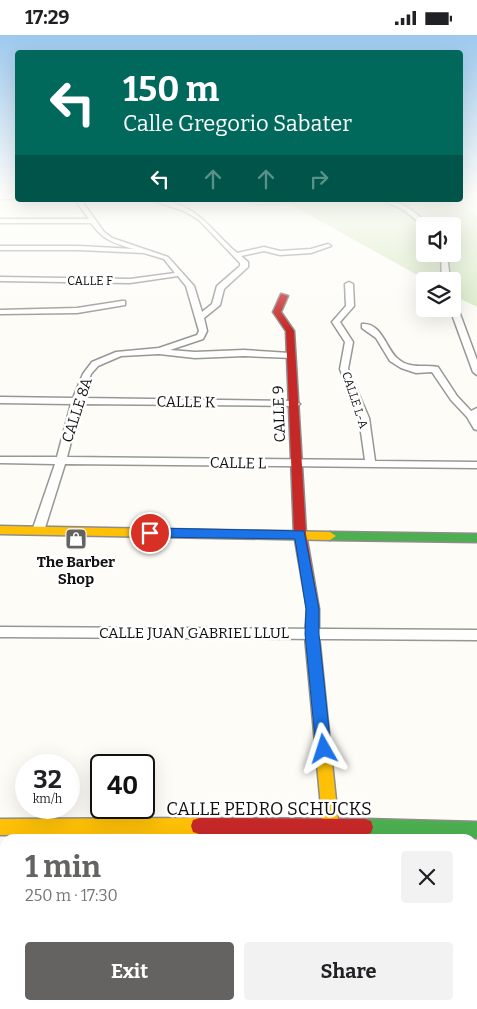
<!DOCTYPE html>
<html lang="en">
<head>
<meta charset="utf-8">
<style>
  body { margin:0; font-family:Bitter,serif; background:#f2f2f2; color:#202124; height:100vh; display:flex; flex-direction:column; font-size:19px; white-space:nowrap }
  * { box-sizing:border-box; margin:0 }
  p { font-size:16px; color:#757577 }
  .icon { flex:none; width:28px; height:28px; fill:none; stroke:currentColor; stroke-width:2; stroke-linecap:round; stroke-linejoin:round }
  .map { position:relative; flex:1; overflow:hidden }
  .drawer { position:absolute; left:0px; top:799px; width:478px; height:176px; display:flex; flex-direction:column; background:#fff; border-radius:15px 15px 0 0; box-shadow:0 5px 20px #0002 }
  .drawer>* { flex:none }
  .top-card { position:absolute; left:15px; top:15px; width:448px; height:152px; border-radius:5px; box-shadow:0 5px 20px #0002; background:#00695c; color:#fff; overflow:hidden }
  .fabs { position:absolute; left:416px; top:182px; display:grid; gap:10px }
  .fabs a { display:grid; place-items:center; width:45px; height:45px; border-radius:5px; background:#fff; box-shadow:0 5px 20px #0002; font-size:25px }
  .speed { position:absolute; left:15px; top:719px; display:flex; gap:10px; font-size:25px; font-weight:700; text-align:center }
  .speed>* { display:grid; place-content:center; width:65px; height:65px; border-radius:50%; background:#fff; box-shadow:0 5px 20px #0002; line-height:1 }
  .speed small { font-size:12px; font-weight:400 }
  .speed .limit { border:2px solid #111; border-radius:8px; background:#fff; color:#111 }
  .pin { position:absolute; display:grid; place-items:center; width:42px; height:42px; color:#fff; margin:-21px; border:2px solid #fff; border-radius:50%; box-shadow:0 1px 5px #0007 }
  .me { position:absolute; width:55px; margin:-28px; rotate:354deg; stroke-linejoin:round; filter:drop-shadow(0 0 4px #0008) }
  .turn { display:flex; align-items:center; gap:18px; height:105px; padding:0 25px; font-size:22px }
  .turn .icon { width:65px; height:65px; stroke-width:2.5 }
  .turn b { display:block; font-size:35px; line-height:42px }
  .lanes { display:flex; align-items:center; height:48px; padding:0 25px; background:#0003; justify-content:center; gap:25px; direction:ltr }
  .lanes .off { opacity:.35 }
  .round { display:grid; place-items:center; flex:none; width:52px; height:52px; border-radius:5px; background:#f2f2f2 }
  .overview { display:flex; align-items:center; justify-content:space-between; height:85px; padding:0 25px }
  h1 { font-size:30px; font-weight:700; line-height:38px; color:#646362 }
  .primary-button { display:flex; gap:10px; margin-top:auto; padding:10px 25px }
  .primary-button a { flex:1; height:58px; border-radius:5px; background:#646362; color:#fff; font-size:20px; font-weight:700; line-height:58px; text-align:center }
  .primary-button a+a { background:#f2f2f2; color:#202124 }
  .status { display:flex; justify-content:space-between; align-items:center; height:35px; padding:0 25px; background:#fff; direction:ltr }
  .status svg { height:14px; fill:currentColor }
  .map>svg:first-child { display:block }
  .green { fill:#e7f3d7 }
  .forest { fill:#d8eac5; fill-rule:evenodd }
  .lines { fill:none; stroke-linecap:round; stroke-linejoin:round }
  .street-casing { stroke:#979795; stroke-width:3 }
  .fast-casing { stroke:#8e8d8b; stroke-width:3 }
  .slow-casing { stroke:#8e8d8b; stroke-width:3 }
  .jam-casing { stroke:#8e8d8b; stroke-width:3 }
  .street { fill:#fffffe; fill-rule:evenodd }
  .fast { fill:#4caf50; fill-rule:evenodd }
  .slow { fill:#ffc107; fill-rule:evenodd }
  .jam { fill:#c62828; fill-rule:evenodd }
  .route { fill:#1a73e8; stroke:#114b97 }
  .labels { text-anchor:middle; stroke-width:5; stroke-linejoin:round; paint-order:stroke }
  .far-street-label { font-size:12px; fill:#111; stroke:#fff }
  .street-label { font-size:15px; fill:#111; stroke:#fff }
  .poi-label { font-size:15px; font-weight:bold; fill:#111; stroke:#fff }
  .near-street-label { font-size:18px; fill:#111; stroke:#fff }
</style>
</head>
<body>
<div class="status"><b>17:29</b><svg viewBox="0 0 49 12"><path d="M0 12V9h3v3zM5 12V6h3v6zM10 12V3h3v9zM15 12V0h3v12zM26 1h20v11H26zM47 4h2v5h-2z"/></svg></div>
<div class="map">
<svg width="477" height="974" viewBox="0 0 477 974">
  <rect width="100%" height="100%" fill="#fdfcf7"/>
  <path class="green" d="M477 159V181L454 165Z"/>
  <path class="forest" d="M240 165H455L477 181V272L453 260 452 246H428L290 169 257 171ZM425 191H452V219H425Z"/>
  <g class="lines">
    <g class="street-casing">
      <path id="street" d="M0 160H18V164H0Z
        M75 165H81L104 197 112 203 168 222 194 251 202 277 212 269 217 251 240 231V228L199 185 184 176 151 165C196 165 208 193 237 218L264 212 280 216 311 214 328 209 331 211 311 218 280 220 264 216 241 221 248 227V232L224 254 220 270 204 283 207 296 203 304 170 315 195 317 244 315 290 318 293 319V323L244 321 195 323 159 319 121 321 98 331 91 339 82 363 295 366 300 369 298 371 81 369 67 422 365 425 359 383 340 334 345 307 332 287 346 271 345 249 349 247 353 249 354 271 340 287 353 307 348 334 369 383 375 426 477 427V433L65 429 44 496 42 499H34L32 496 55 429 0 428V422H57L71 369 0 368V362L73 363 83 339 92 327 116 317 159 313 197 300 199 296 186 251 178 241 130 248 0 246V242L130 244 175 238 164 224 144 218 79 215H0V211H79L134 214C114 208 104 206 91 188H0V184H89Z
        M383 165C401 165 418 179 430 191L425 192 404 175Z
        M441 219H447L450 246H442Z
        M122 266H125V270L77 278 0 279V275L77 273Z
        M452 266 456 268 477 325V340L473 337 450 274H452Z
        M362 289C381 287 386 313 397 323 410 335 423 329 438 332L457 361 471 376 477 373V395L474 394 467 382 451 365 432 337 416 338 401 333 390 326 376 303 362 293Z
        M0 592 477 595V605L0 602Z
        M336 970H356L357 974H337Z"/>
    </g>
    <g class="fast-casing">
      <path id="fast" d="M330 497 477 499V507L330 505 324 501Z
        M365 784 477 787V803L365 800 359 798 357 792 359 786Z"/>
    </g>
    <g class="slow-casing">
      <path id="slow" d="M0 491 330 497 336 501 330 505 0 499Z
        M312 596 317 597 319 601 340 804H324L305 601 307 597Z
        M199 783 205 785 207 791 205 797 199 799 0 800V784Z"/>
    </g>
    <g class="jam-casing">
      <path id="jam" d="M281 259 288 261 281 277 294 296 306 499 319 574V601L317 605 312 606 307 605 305 601 307 574 294 499 286 296 273 277Z
        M199 783 365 784 371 786 373 792 371 798 365 800 199 799 193 797 191 791 193 785Z"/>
    </g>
    <use href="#street" class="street"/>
    <use href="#fast" class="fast"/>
    <use href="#slow" class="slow"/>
    <use href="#jam" class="jam"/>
  </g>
  <linearGradient id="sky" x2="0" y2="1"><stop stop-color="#9dc9ee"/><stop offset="0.54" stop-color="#fefefb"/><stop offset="1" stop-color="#fefefb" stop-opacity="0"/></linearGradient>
  <rect width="477" height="295" fill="url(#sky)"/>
  <path class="route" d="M150 493 304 496 319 574V599L331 714 329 719 324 721 318 719 316 714 305 599 306 574 295 504 150 502 144 498Z"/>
  <defs>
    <g id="shop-square" transform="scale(1.125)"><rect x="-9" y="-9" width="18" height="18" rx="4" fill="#646362" stroke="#fff"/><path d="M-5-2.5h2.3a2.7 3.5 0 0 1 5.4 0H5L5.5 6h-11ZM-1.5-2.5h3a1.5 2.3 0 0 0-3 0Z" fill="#fff"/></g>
  </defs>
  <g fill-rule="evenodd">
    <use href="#shop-square" x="76" y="504"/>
  </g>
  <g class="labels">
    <g class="far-street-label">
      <text x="90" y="250">CALLE F</text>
      <text transform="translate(355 365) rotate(72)" y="4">CALLE L-A</text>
    </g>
    <g class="street-label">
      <text transform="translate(186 367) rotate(1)" y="5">CALLE K</text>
      <text transform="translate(77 375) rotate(-72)" y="5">CALLE 8A</text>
      <text transform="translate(279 379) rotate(-92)" y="5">CALLE 9</text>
      <text transform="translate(238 428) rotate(1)" y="5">CALLE L</text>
      <text x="194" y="603">CALLE JUAN GABRIEL LLUL</text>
    </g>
    <g class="poi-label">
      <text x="76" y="532">The Barber<tspan x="76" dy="17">Shop</tspan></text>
    </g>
    <g class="near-street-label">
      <text x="269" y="780">CALLE PEDRO SCHUCKS</text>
    </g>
  </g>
</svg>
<div class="fabs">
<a><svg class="icon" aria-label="sound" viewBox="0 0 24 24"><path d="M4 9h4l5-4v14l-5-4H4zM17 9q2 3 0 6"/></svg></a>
<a><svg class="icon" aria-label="layers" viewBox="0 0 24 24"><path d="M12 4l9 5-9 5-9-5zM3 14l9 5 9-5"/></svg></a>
</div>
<div class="speed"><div>32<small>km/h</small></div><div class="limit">40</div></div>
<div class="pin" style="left:150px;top:498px;background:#d93025"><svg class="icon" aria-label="arrive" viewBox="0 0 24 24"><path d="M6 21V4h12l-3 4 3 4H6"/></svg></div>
<svg class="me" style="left:324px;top:714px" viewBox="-20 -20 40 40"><path d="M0-17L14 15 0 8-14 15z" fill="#1a73e8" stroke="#fff" stroke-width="4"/></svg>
<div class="top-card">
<div class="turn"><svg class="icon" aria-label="left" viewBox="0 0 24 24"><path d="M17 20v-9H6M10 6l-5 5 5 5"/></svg><div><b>150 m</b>Calle Gregorio Sabater</div></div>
<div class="lanes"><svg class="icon" aria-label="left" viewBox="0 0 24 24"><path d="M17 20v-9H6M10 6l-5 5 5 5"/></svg><svg class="icon off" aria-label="ahead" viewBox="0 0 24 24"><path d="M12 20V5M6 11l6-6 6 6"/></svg><svg class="icon off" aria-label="ahead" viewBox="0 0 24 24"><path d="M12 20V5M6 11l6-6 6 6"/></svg><svg class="icon off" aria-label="right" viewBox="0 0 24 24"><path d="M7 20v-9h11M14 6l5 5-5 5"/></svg></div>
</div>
<section class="drawer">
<div class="overview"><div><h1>1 min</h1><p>250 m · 17:30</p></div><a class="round"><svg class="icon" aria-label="close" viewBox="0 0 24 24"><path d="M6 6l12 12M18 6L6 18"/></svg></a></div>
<div class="primary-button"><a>Exit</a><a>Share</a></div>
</section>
</div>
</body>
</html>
